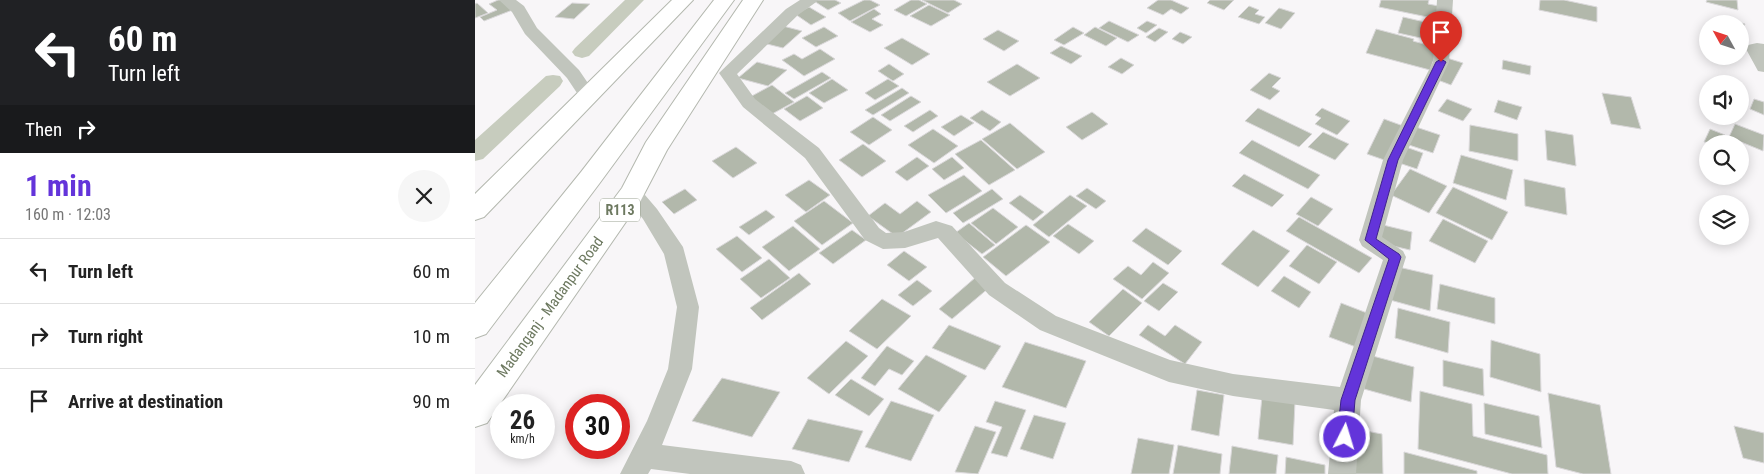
<!DOCTYPE html>
<html lang="en">
<head>
<meta charset="utf-8">
<style>
  body { margin:0; font-family:"Roboto Condensed",sans-serif; background:#f6f6f6; color:#222; height:100vh; display:flex; flex-direction:column; font-size:19px; white-space:nowrap }
  * { box-sizing:border-box; margin:0 }
  p { font-size:16px; color:#767676 }
  .icon { flex:none; width:28px; height:28px; fill:none; stroke:currentColor; stroke-width:2; stroke-linecap:round; stroke-linejoin:round }
  .map { position:relative; flex:1; overflow:hidden }
  .panel { display:flex; flex-direction:column; background:#fff; width:475px }
  .panel>* { flex:none }
  .guide { background:#202124; color:#fff; overflow:hidden }
  .needle { width:32px; rotate:310deg }
  .controls { position:absolute; left:1224px; top:15px; display:grid; gap:10px }
  .controls a { display:grid; place-items:center; width:50px; height:50px; border-radius:50%; background:#fff; box-shadow:0 2px 12px #0003; font-size:25px }
  .speed { position:absolute; left:15px; top:394px; display:flex; gap:10px; font-size:25px; font-weight:700; text-align:center }
  .speed>* { display:grid; place-content:center; width:65px; height:65px; border-radius:50%; background:#fff; box-shadow:0 2px 12px #0003; line-height:1 }
  .speed small { font-size:12px; font-weight:400 }
  .speed .limit { border:8px solid #d22; background:#fff; color:#111 }
  .pin { position:absolute; display:grid; place-items:center; width:42px; height:42px; color:#fff; margin:-51px -21px; border-radius:50% 50% 50% 0; rotate:-45deg; box-shadow:0 0 5px #0007 }
  .pin .icon { rotate:45deg }
  .me { position:absolute; width:55px; margin:-28px; rotate:5deg; stroke-linejoin:round; filter:drop-shadow(0 0 4px #0008) }
  .turn { display:flex; align-items:center; gap:18px; height:105px; padding:0 25px; font-size:22px }
  .turn .icon { width:65px; height:65px; stroke-width:2.5 }
  .turn b { display:block; font-size:35px; line-height:42px }
  .then { display:flex; align-items:center; height:48px; padding:0 25px; background:#0003; gap:10px; font-size:19px }
  .round { display:grid; place-items:center; flex:none; width:52px; height:52px; border-radius:26px; background:#f6f6f6 }
  .overview { display:flex; align-items:center; justify-content:space-between; height:85px; padding:0 25px }
  h1 { font-size:30px; font-weight:700; line-height:38px; color:#6334da }
  ul { padding:0; list-style:none }
  li { display:flex; align-items:center; gap:15px; height:65px; padding:0 25px; border-top:1px solid #e0e0e0 }
  li div { flex:1 }
  li b { display:block; font-size:19px }
  li em { font-style:normal }
  main { display:flex; flex:1; min-height:0 }
  .map>svg:first-child { display:block }
  .lines { fill:none; stroke-linecap:round; stroke-linejoin:round }
  .canal { fill:#c7ccbe; fill-rule:evenodd }
  .building { fill:#b2b8ab; stroke:#dad8da }
  .primary-casing { stroke:#b4b8af; stroke-width:2 }
  .street { fill:#c1c5bd; fill-rule:evenodd }
  .primary { fill:#fff; fill-rule:evenodd }
  .route { fill:#6334da; stroke:#40228e }
  .labels { text-anchor:middle; stroke-width:5; stroke-linejoin:round; paint-order:stroke }
  .shield { fill:#fff; stroke:#99a190; stroke-width:1 }
  .shield-label { font-size:14px; font-weight:bold; fill:#6d7960 }
  .street-label { font-size:15px; fill:#6d7960; stroke:#fff }
</style>
</head>
<body>
<main>
<section class="panel">
<div class="guide">
<div class="turn"><svg class="icon" aria-label="left" viewBox="0 0 24 24"><path d="M17 20v-9H6M10 6l-5 5 5 5"/></svg><div><b>60 m</b>Turn left</div></div>
<div class="then">Then<svg class="icon" aria-label="right" viewBox="0 0 24 24"><path d="M7 20v-9h11M14 6l5 5-5 5"/></svg></div>
</div>
<div class="overview"><div><h1>1 min</h1><p>160 m · 12:03</p></div><a class="round"><svg class="icon" aria-label="close" viewBox="0 0 24 24"><path d="M6 6l12 12M18 6L6 18"/></svg></a></div>
<ul>
<li><svg class="icon" aria-label="left" viewBox="0 0 24 24"><path d="M17 20v-9H6M10 6l-5 5 5 5"/></svg><div><b>Turn left</b></div><em>60 m</em></li>
<li><svg class="icon" aria-label="right" viewBox="0 0 24 24"><path d="M7 20v-9h11M14 6l5 5-5 5"/></svg><div><b>Turn right</b></div><em>10 m</em></li>
<li><svg class="icon" aria-label="arrive" viewBox="0 0 24 24"><path d="M6 21V4h12l-3 4 3 4H6"/></svg><div><b>Arrive at destination</b></div><em>90 m</em></li>
</ul>
</section>
<div class="map">
<svg width="1289" height="474" viewBox="0 0 1289 474">
  <rect width="100%" height="100%" fill="#f8f6f8"/>
  <g class="lines">
    <path class="canal" d="M150 0H169L114 56 107 58 100 56 97 52 100 48Z
      M78 75 85 76 88 81 85 86 8 159 0 161V140L71 76Z"/>
  </g>
  <path class="building" d="M23 0H30L40 9 9 21 5 17 22 10 14 4Z
    M342 0H360L366 3 353 10 339 1Z
    M389 0H395L405 5 375 21 363 13Z
    M436 0H444L452 4 431 16 419 10Z
    M447 0H479L487 4 473 13Z
    M683 0H696L714 8 706 14 696 9 688 15 672 8Z
    M735 0H759L749 10 732 3Z
    M906 0H954L953 4 964 6 962 19 904 7Z
    M1065 0H1089L1122 7V22L1064 10Z
    M1232 0H1262L1263 10 1231 2Z
    M2 3 13 13 0 18V4Z
    M97 3 115 4 99 19 80 17Z
    M454 5 475 15 456 26 435 16Z
    M774 6 784 10 780 14 790 17 784 24 763 17Z
    M334 7 351 17 336 25 320 14Z
    M804 8 820 13 806 29 790 23Z
    M399 9 406 14 397 19 408 25 395 32 376 22Z
    M1247 16 1270 24 1265 34V24H1243Z
    M928 17 963 25 959 41 923 33Z
    M634 21 664 35 653 42 624 28Z
    M672 21 682 25 671 33 662 28Z
    M308 26 327 31 308 48 288 43Z
    M349 27 363 36 341 47 327 38Z
    M598 27 609 33 589 45 579 40Z
    M620 27 642 38 631 46 609 35Z
    M684 28 693 32 680 42 671 37Z
    M901 29 939 39 938 41 963 48 955 70 891 53Z
    M523 30 544 41 529 51 508 39Z
    M705 32 717 37 708 44 697 39Z
    M427 38 455 54 437 65 409 48Z
    M586 46 607 56 596 64 575 53Z
    M345 49 360 59 329 76 307 60 319 54 327 59Z
    M646 58 659 65 647 74 633 67Z
    M972 58 988 63 976 85 960 79Z
    M1028 60 1056 66 1055 75 1027 69Z
    M282 62 312 70 293 86 263 78Z
    M414 64 429 74 418 81 403 71Z
    M542 64 565 78 535 96 512 82Z
    M347 72 356 78 319 99 310 93Z
    M794 73 806 78 797 87 805 91 795 100 775 90Z
    M357 79 373 90 349 103 334 93Z
    M413 79 424 86 400 100 390 93Z
    M297 85 319 102 297 114 275 97Z
    M427 88 434 93 398 115 390 110Z
    M1127 93 1156 97 1166 129 1136 124Z
    M332 96 348 108 325 121 309 109Z
    M436 96 446 102 415 121 406 115Z
    M972 99 997 109 988 121 963 111Z
    M1279 99 1289 102V115L1275 109Z
    M1023 100 1047 107 1042 120 1019 112Z
    M783 108 837 134 824 147 770 121Z
    M847 108 875 121 862 135 840 124 846 118 840 115Z
    M455 110 463 116 438 132 429 126Z
    M507 110 526 122 515 131 495 118Z
    M617 112 633 124 607 140 591 127Z
    M486 115 499 123 479 136 466 127Z
    M398 117 417 130 394 145 375 132Z
    M909 119 931 127 915 162 892 154Z
    M535 123 570 152 542 169 507 139Z
    M1260 124 1289 135 1288 151 1254 137Z
    M995 125 1043 134V161L994 151Z
    M938 126 965 135 958 153 931 144Z
    M458 129 483 146 459 163 433 145Z
    M1235 129 1250 135 1246 144 1229 142Z
    M1070 130 1098 135 1101 166 1072 160Z
    M848 132 874 144 860 160 833 147Z
    M506 140 540 170 514 185 480 154Z
    M777 140 845 175 833 189 764 153Z
    M388 144 411 161 387 177 364 160Z
    M928 146 948 153 942 169 921 162Z
    M261 147 282 163 258 178 237 161Z
    M986 155 1038 170 1031 200 978 183Z
    M442 157 454 166 432 181 420 172Z
    M477 157 489 168 469 180 457 169Z
    M935 169 972 186 954 213 916 195Z
    M769 174 809 195 797 207 757 186Z
    M489 175 507 191 471 213 453 195Z
    M1049 179 1090 188 1092 215 1050 206Z
    M334 180 355 195 331 212 310 195Z
    M978 187 1033 212 1017 240 961 213Z
    M612 188 631 201 621 209 601 196Z
    M210 189 222 200 199 214 187 202Z
    M517 189 528 199 488 223 478 213Z
    M545 195 569 212 558 221 534 203Z
    M595 195 612 206 574 237 558 225Z
    M836 197 858 209 843 226 821 214Z
    M349 201 378 223 347 245 319 221Z
    M442 201 456 212 422 237 393 216 410 203 425 214Z
    M518 208 543 227 521 244 496 223Z
    M291 210 300 217 274 235 264 227Z
    M824 217 897 258 884 273 811 231Z
    M968 219 1013 241 1000 263 954 241Z
    M494 223 520 245 507 254 480 233Z
    M593 224 619 241 604 254 578 236Z
    M904 224 937 232 935 250 901 242Z
    M551 225 575 242 531 276 508 257Z
    M318 226 345 249 314 271 287 247Z
    M671 228 707 251 693 265 657 241Z
    M377 230 391 240 358 264 344 253Z
    M778 230 815 251 783 287 746 264Z
    M262 236 287 258 267 272 241 249Z
    M832 245 862 262 844 284 814 266Z
    M429 251 452 267 434 281 412 265Z
    M294 259 315 278 286 298 265 279Z
    M678 262 694 273 667 299 638 279 653 266 666 275Z
    M919 266 958 275 955 311 915 300Z
    M324 273 336 284 287 320 275 308Z
    M809 276 836 292 824 308 796 291Z
    M501 277 515 287 477 319 464 309Z
    M442 280 457 291 438 306 423 295Z
    M688 283 703 292 684 311 669 301Z
    M965 284 1020 298V324L962 309Z
    M648 289 667 303 634 336 614 322Z
    M407 299 436 316 402 349 374 331Z
    M866 303 892 313 881 347 854 337Z
    M923 308 975 322 973 353 920 338Z
    M474 325 526 346 510 370 457 348Z
    M673 325 690 336 700 325 727 342 710 364 664 335Z
    M1016 340 1065 354 1066 392 1015 377Z
    M371 341 393 356 354 394 332 378Z
    M550 342 611 361 591 408 527 387Z
    M412 346 439 361 427 375 414 369 400 386 386 378Z
    M451 355 492 376 464 412 423 389Z
    M894 355 939 367 936 402 889 389Z
    M968 360 1008 369 1009 396 968 386Z
    M247 378 305 392 277 437 217 421Z
    M376 379 409 399 394 416 360 395Z
    M722 390 749 395 744 436 716 430Z
    M945 391 997 404 998 436 1072 455 1073 474H1037L943 449Z
    M1073 393 1125 405 1136 474H1108L1081 467Z
    M787 396 820 402 818 445 783 439Z
    M416 401 459 415 436 461 390 447Z
    M520 401 551 410 532 457 516 453 527 427 511 422Z
    M1009 403 1064 416 1067 448 1010 434Z
    M559 415 591 423 578 459 545 449Z
    M333 419 388 431 374 462 317 449Z
    M500 426 521 432 503 474 480 472Z
    M1259 426 1289 433V463L1268 458Z
    M875 428 907 434 908 474H875Z
    M663 438 699 445 694 474H656Z
    M703 445 747 454 745 474H698Z
    M757 446 803 455 801 474H754Z
    M929 452 1002 471V474H929Z
    M811 457 850 465V474H810Z"/>
  <g class="lines">
    <g class="primary-casing">
      <path id="primary" d="M197 0H218L9 217 0 220V194Z
        M239 0H259L124 184 11 334 0 338V303L106 172Z
        M268 0H288L192 150 166 200 12 423 0 427V385L147 188 171 142Z"/>
    </g>
    <path class="street" d="M24 0H41L49 6 62 28 104 70 121 95 118 99 112 101 106 99 92 78 50 34 37 12Z
      M325 0H344L323 15 262 74 280 99 344 148 404 228 411 233 429 232 461 221 477 226 530 283 581 316 695 360 758 374 865 387 908 260 887 246 884 240 908 160 958 62 962 0H978L974 62 928 160 907 237 928 251 931 257 886 400 881 474H853L859 410 758 396 694 382 565 330 514 295 463 238 430 248 408 249 390 240 330 158 268 107 244 73 311 9Z
      M1282 43 1289 44V72L1283 71 1271 49 1273 45Z
      M157 186 164 188 182 209 208 247 224 307 217 369 187 445 316 461 326 465 330 474H215L176 469 173 474H145L172 421 193 369 202 307 189 254 168 219 147 193 150 188Z"/>
    <use href="#primary" class="primary"/>
  </g>
  <path class="route" d="M966 59 971 62 923 160 901 239 924 254 926 257 880 400 877 437 874 442 870 444 865 442 862 437 866 400 914 259 890 240 913 160 961 62Z"/>
  <g class="labels">
    <rect class="shield" x="125" y="198.5" width="40" height="23" rx="4"/>
    <g class="shield-label">
      <text x="145" y="215">R113</text>
    </g>
    <g class="street-label">
      <text transform="translate(75 307) rotate(-54)" y="5">Madanganj - Madanpur Road</text>
    </g>
  </g>
</svg>
<div class="controls">
<a><svg class="needle" viewBox="-14 -14 28 28"><path d="M0-13l5 13h-10z" fill="#e53935"/><path d="M0 13l5-13h-10z" fill="#767676"/></svg></a>
<a><svg class="icon" aria-label="sound" viewBox="0 0 24 24"><path d="M4 9h4l5-4v14l-5-4H4zM17 9q2 3 0 6"/></svg></a>
<a><svg class="icon" aria-label="search" viewBox="0 0 24 24"><circle cx="10" cy="10" r="6"/><path d="M15 15l6 6"/></svg></a>
<a><svg class="icon" aria-label="layers" viewBox="0 0 24 24"><path d="M12 4l9 5-9 5-9-5zM3 14l9 5 9-5"/></svg></a>
</div>
<div class="speed"><div>26<small>km/h</small></div><div class="limit">30</div></div>
<div class="pin" style="left:966px;top:62px;background:#d93025"><svg class="icon" aria-label="arrive" viewBox="0 0 24 24"><path d="M6 21V4h12l-3 4 3 4H6"/></svg></div>
<svg class="me" style="left:870px;top:437px" viewBox="-20 -20 40 40"><circle r="17" fill="#6334da" stroke="#fff" stroke-width="3"/><path d="M0-11L8 9 0 5-8 9z" fill="#fff"/></svg>
</div>
</main>
</body>
</html>
